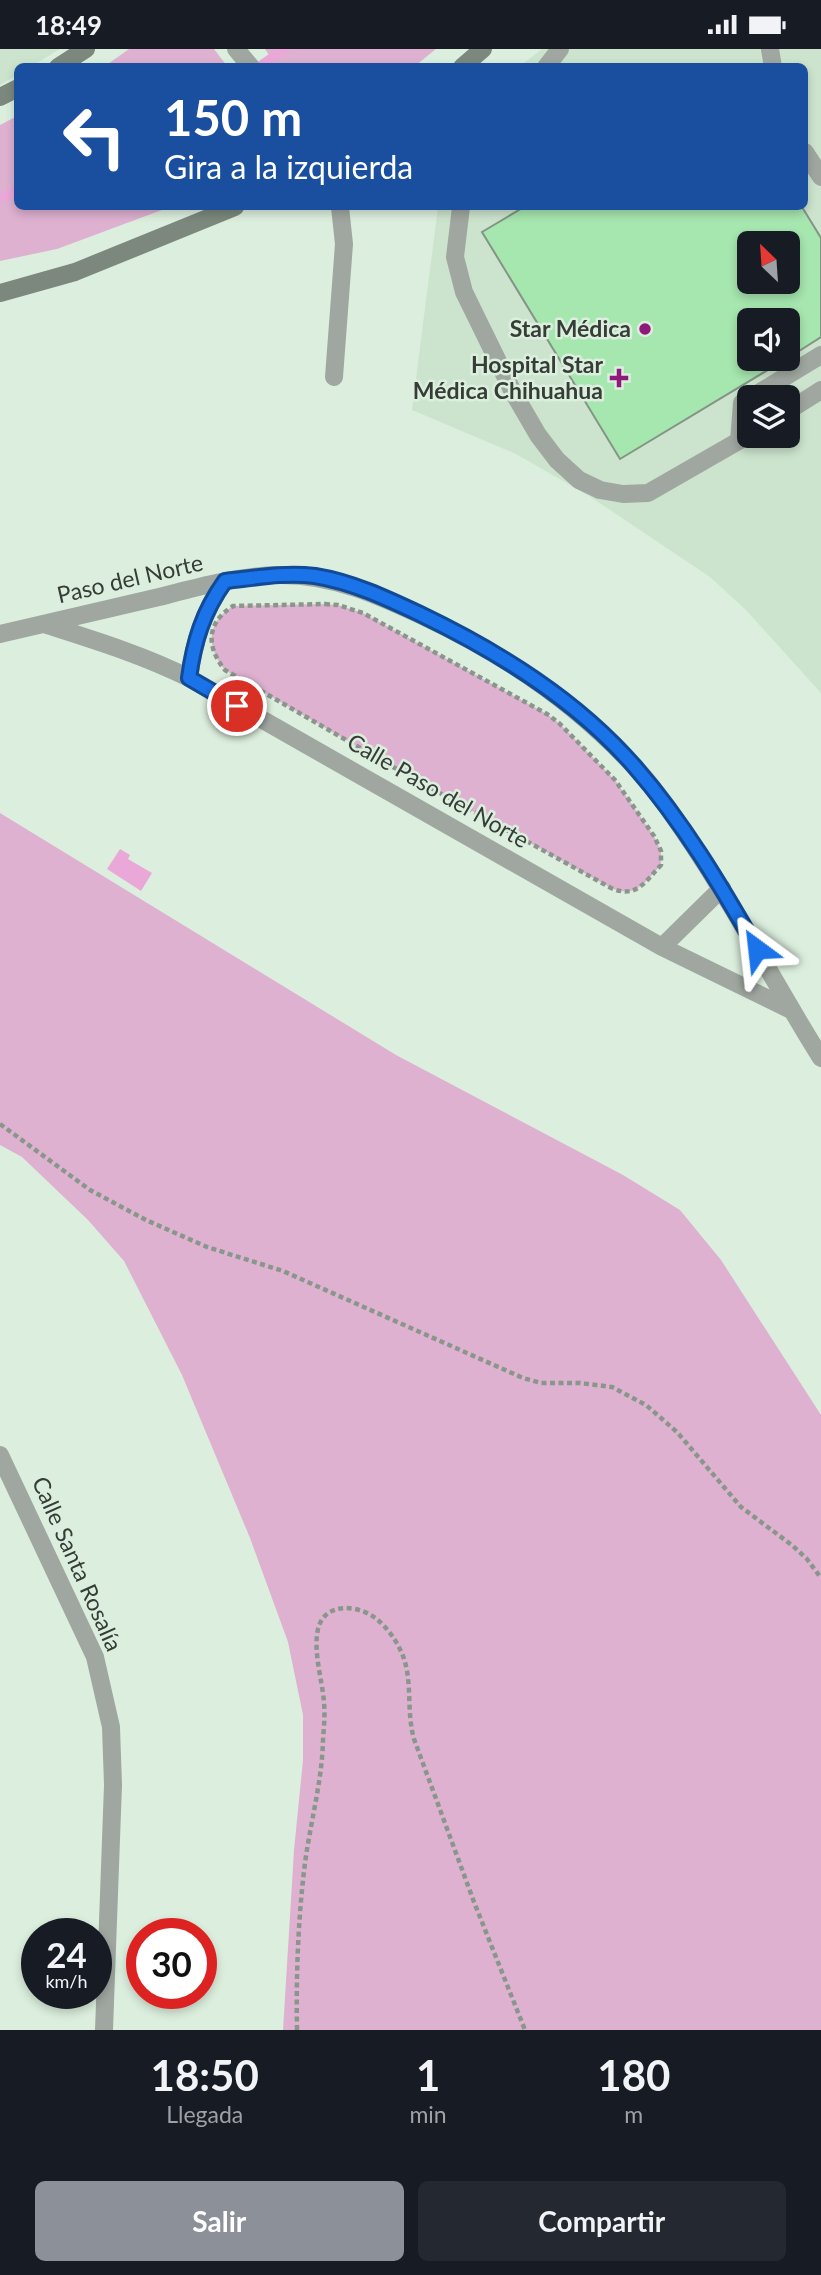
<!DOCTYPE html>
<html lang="es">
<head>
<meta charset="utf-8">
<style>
  body { margin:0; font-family:Lato,sans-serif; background:#242831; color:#f1f3f6; height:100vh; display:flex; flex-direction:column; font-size:26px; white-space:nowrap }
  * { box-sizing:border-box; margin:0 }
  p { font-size:23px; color:#9ea1a6 }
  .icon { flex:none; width:38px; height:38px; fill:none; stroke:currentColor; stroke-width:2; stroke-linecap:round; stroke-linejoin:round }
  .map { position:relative; height:1981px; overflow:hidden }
  .drawer { display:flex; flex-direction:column; background:#171b24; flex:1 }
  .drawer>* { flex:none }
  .hud { position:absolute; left:14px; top:14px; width:794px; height:147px; border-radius:10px; box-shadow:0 4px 10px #0003; background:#1a4fa0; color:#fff; overflow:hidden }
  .needle { width:46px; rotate:335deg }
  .controls { position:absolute; left:737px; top:182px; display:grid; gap:14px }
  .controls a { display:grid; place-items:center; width:63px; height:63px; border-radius:10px; background:#171b24; box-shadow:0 4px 10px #0003; font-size:35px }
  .speed { position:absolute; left:21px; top:1869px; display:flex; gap:14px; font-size:35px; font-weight:700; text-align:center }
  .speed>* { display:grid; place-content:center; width:91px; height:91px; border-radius:50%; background:#171b24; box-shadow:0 4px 10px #0003; line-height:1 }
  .speed small { font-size:18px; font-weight:400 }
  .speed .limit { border:10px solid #d22; background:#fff; color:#111 }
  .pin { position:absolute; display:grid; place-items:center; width:60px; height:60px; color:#fff; margin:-30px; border:4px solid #fff; border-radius:50%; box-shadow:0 2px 7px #0007 }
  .me { position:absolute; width:77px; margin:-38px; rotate:330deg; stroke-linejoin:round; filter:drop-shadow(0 0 5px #0008) }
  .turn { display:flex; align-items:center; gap:24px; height:147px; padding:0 35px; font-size:32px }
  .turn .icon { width:91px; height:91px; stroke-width:2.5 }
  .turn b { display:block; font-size:49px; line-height:60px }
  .eta { display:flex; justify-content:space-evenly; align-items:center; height:119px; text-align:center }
  .eta b { font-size:42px; font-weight:700; line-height:49px }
  .button { display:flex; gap:14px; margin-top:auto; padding:14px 35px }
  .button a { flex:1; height:80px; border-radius:10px; background:#8c9099; color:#fff; font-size:28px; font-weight:700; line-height:80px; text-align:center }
  .button a+a { background:#242831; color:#f1f3f6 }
  .status { display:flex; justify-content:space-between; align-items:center; height:49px; padding:0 35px; background:#171b24; direction:ltr }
  .status svg { height:19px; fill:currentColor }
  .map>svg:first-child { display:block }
  .built { fill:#cce4ce; fill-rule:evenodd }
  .green { fill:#deb1d1 }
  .water { fill:#eaa8d8 }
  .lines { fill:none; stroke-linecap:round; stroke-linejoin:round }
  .stream { stroke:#eaa8d8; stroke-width:10 }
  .building { fill:#a6e6af; stroke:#849586; stroke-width:2; fill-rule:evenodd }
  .path { stroke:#89968a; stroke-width:4.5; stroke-dasharray:5 3.5; stroke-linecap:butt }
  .service { stroke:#a0a7a0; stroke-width:18 }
  .minor { stroke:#a0a7a0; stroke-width:18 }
  .secondary { stroke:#7c887e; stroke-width:18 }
  .route-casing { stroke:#114b97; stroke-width:18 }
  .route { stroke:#1a73e8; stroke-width:12 }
  .poi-dot { fill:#8f1a7a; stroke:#dcefde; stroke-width:2.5 }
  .labels { text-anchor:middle; stroke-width:5; stroke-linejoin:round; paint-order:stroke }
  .poi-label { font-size:23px; font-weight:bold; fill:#353d36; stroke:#dcefde; text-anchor:end }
  .street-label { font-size:23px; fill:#353d36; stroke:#dcefde }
</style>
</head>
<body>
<div class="status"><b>18:49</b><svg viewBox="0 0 49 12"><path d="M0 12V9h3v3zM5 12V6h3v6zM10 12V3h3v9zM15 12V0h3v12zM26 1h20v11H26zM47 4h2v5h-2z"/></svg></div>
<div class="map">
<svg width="821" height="1981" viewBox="0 0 821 1981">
  <rect width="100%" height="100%" fill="#dcefde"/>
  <path class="built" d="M0 0H60L32 17 18 18 17 26 0 36Z
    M542 0H821V644L746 561 710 528 589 447 516 405 412 361 438 158H805V18L520 17ZM749 194H788V233H749ZM749 271H788V310H749ZM749 348H788V387H749Z"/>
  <path class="green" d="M129 0H214L227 17H105Z
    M265 0H436L415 17 277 18Z
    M17 67 18 158H170L57 200 0 212V76Z
    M325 555 338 556 363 564 547 665 559 674 615 731 654 787 661 802V816C645 833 636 850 611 839L384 713 225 621C206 598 206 574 233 557Z
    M0 764 396 1006 623 1126 680 1161 721 1211 821 1366V1981H283L294 1801 303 1711V1666L288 1593 250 1489 182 1326 124 1212 88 1171 22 1108 0 1096Z"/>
  <path class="water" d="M120 800 130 806 128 810 152 824 141 842 107 820Z"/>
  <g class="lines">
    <path class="stream" d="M259 18 285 0
      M0 149 18 142"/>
  </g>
  <path class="building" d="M524 158H802L821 189V288L788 309V271H749V310H786L620 410 482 183ZM749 194H788V233H749Z"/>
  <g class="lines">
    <path class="path" d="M325 555 338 556 363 564 547 665 559 674 615 731 654 787 661 802V816C645 833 636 850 611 839L384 713 225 621C206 598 206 574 233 557Z
      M0 1075 90 1141 146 1171 207 1198 283 1222 523 1329 541 1334H580L612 1338 646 1356 677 1383 741 1458 793 1497 807 1510 821 1529
      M297 1981C296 1928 298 1874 304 1822 309 1778 322 1735 323 1691 324 1678 325 1666 324 1653 322 1630 313 1603 318 1580 325 1551 362 1556 379 1572 389 1581 398 1594 403 1607 413 1634 406 1662 414 1690L474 1853 525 1981"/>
    <path class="service" d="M770 0 773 18
      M546 18 560 0
      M805 103 821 128
      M461 158 455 208 464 243 513 343 538 386 557 411 579 431 600 441 623 445 648 444 749 386
      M334 328 344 195 340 158
      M752 348 821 306
      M788 362 821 341
      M739 392 742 354 749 350"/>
    <path class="minor" d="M236 0 251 18
      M44 575C94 591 143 606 189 629L662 898 791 961
      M0 585C53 573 106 560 159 548 198 538 238 527 278 526 333 525 380 547 429 570 507 607 574 653 633 716 656 740 675 769 693 796 739 865 777 939 821 1009
      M189 629C194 592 203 563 225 532
      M662 898 722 839
      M0 1406 95 1608 111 1678 113 1736 104 1981"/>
    <path class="secondary" d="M58 18 86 0
      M462 18 483 0
      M0 48 18 39
      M0 244 75 223 235 158"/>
  </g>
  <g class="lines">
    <g class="route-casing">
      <path id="route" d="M237 657 189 629C194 592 203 563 225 532 254 529 285 523 315 527 352 533 386 549 420 565 499 603 577 651 635 718 683 773 721 837 757 900"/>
    </g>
    <use href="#route" class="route"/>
  </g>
  <g class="poi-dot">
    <circle cx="645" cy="280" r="7"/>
    <path d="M615.5 318.5h7v7h7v7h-7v7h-7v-7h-7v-7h7z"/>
  </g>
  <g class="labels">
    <g class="poi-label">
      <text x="631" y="288">Star Médica</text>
      <text x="603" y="324">Hospital Star<tspan x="603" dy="26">Médica Chihuahua</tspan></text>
    </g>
    <g class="street-label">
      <text transform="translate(130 530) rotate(-13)" y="8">Paso del Norte</text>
      <text transform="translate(438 742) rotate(30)" y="8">Calle Paso del Norte</text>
      <text transform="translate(77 1515) rotate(66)" y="8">Calle Santa Rosalía</text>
    </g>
  </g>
</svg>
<div class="controls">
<a><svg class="needle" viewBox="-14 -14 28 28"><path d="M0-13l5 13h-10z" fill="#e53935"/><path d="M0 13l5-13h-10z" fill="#9ea1a6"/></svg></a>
<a><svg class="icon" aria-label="sound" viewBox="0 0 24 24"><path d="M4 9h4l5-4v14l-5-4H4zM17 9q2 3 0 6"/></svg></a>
<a><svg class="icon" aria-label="layers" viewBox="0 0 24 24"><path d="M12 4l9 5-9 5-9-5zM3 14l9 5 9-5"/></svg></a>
</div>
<div class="speed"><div>24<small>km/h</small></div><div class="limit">30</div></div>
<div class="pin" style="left:237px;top:657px;background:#d93025"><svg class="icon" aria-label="arrive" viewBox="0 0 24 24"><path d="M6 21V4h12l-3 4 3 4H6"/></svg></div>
<svg class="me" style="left:757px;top:900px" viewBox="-20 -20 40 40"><path d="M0-17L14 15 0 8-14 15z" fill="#1a73e8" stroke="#fff" stroke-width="4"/></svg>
<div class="hud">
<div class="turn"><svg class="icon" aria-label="left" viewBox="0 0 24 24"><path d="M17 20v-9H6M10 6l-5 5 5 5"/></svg><div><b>150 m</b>Gira a la izquierda</div></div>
</div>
</div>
<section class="drawer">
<div class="eta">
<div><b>18:50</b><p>Llegada</p></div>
<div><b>1</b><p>min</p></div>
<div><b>180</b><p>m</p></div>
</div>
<div class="button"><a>Salir</a><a>Compartir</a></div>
</section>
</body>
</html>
